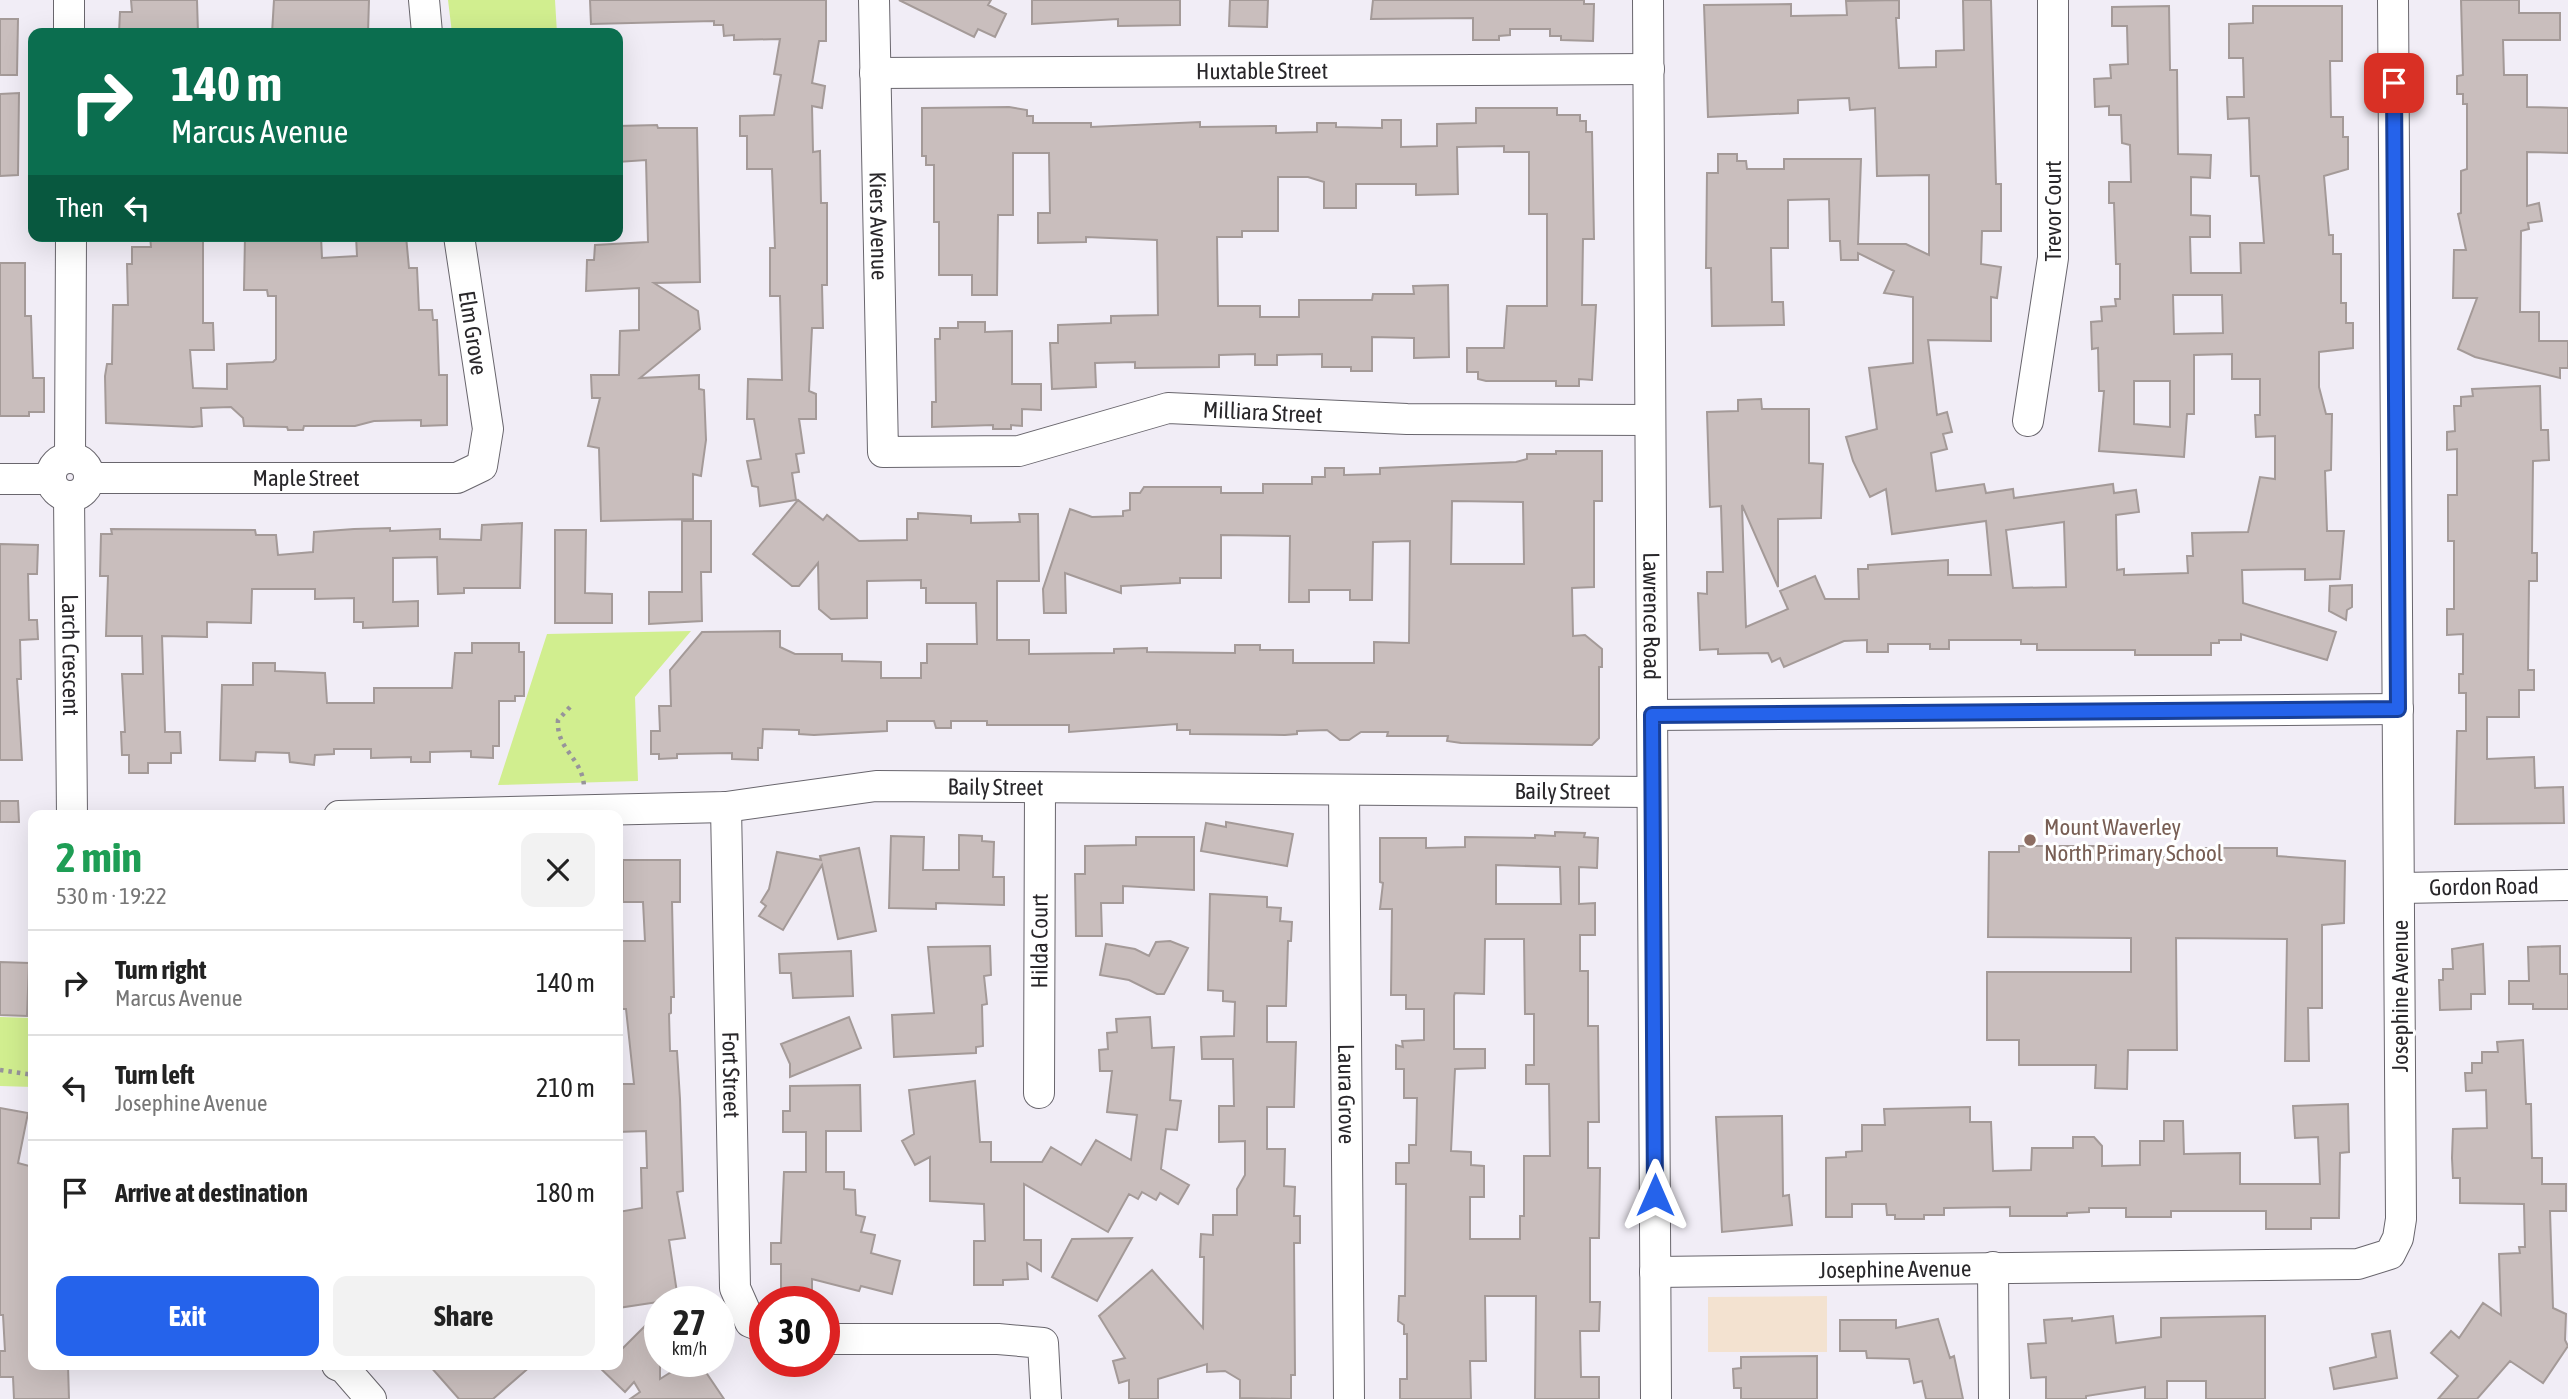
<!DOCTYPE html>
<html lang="en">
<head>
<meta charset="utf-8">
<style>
  body { margin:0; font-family:"Asap Condensed",sans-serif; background:#f2f2f2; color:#222; height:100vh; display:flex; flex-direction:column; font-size:26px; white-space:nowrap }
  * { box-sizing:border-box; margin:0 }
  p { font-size:23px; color:#767676 }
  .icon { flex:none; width:38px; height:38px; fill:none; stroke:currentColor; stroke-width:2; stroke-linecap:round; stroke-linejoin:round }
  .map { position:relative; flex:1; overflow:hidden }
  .side { position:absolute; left:28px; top:810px; width:595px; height:560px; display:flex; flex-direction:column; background:#fff; border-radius:14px; box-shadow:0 7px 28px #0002 }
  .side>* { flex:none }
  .top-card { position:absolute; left:28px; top:28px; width:595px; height:214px; border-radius:14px; box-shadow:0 7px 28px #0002; background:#0b6e4f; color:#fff; overflow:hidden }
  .speed { position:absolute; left:644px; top:1286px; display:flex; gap:14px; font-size:35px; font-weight:700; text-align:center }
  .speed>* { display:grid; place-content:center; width:91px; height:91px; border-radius:50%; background:#fff; box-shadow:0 7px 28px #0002; line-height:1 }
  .speed small { font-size:18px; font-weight:400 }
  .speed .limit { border:10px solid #d22; background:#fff; color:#111 }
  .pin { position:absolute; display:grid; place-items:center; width:60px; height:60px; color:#fff; margin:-30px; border-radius:14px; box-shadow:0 4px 10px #0006 }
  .me { position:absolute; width:77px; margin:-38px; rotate:0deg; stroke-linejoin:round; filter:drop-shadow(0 0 5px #0008) }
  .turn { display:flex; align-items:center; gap:24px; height:147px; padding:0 28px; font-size:32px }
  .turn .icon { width:91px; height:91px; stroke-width:2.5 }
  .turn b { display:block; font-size:49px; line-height:60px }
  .then { display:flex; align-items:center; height:66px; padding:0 28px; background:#0003; gap:14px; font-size:26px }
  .round { display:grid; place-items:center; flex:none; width:74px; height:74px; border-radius:14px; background:#f2f2f2 }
  .overview { display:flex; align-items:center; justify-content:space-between; height:119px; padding:0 28px }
  h1 { font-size:42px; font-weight:700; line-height:52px; color:#1e9e55 }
  .action { display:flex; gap:14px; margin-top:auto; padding:14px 28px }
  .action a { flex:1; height:80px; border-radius:14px; background:#2563eb; color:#fff; font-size:28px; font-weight:700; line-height:80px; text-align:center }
  .action a+a { background:#f2f2f2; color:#222 }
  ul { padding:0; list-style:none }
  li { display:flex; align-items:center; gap:21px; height:105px; padding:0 28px; border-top:2px solid #e0e0e0 }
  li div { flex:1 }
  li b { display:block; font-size:26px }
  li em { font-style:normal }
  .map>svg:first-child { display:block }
  .commercial { fill:#f3e2d0 }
  .green { fill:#d1ee8f }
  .building { fill:#c9bebd; stroke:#a49a98; stroke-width:2; fill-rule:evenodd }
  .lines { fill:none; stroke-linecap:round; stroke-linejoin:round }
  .minor-casing { stroke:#69666d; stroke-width:32 }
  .path { stroke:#97949a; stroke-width:4.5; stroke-dasharray:3.5 5; stroke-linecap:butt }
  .minor { stroke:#fff; stroke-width:30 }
  .route-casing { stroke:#184099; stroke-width:18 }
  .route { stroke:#2563eb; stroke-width:12 }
  .education-dot { fill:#8d6e63; stroke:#fff; stroke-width:2.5 }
  .labels { text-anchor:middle; stroke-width:6; stroke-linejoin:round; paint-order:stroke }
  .street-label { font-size:23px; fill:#29272a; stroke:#fff }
  .education-label { font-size:23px; fill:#785e54; stroke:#fff; text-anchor:start }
</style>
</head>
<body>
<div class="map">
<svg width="2568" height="1399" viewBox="0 0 2568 1399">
  <rect width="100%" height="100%" fill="#f1edf6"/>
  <path class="commercial" d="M1827 1296V1352H1708V1297Z"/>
  <path class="green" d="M448 0H555L557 33H452Z
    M691 631 635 697 638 781 498 785 547 634Z
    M0 1017 33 1018V1087L0 1086Z"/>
  <path class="building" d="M131 0H197L198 33H119L120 12H132Z
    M274 0H369L368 33H272Z
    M590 0H826V41H819L812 83 825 86 822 108 812 106 813 152 820 151 821 203H827V285H822L823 328H812L809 391 816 394V419H799L804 453 796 454 799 472 792 473 796 500 760 506 758 487 752 486 747 461 761 459 754 419H747L748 379 782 380 780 296H770V248H775L772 169H747V136H740V116L774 115 781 75 774 74 780 39 734 40V35L724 36 723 25H714V21L591 24Z
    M899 0H991L988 5 1006 14 995 37 978 29 974 37Z
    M1032 0H1180V25L1118 26V19L1032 24Z
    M1230 0H1268L1267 27 1229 26Z
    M1373 0H1584V4H1594L1593 41 1561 40V36H1550V29H1510V35L1499 36V40H1473V18L1371 19Z
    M1899 0V18H1896L1899 68 1936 67V51L1964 50 1963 0H1991L1996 184H2001V231H1982L1981 264 2001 267 1997 298 1991 297V341L1928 340 1937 415 1947 412 1952 432 1943 434 1947 449 1931 453 1936 491 1984 484 1986 493 2013 489 2014 498 2113 484 2114 493 2136 490 2139 512 2116 515 2117 570 2124 569V575L2188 573 2187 556H2193L2192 533 2248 532 2260 477 2275 479V436L2256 437 2255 415H2260V379H2232V354L2194 355V414H2187L2184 457 2099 451 2104 391H2099L2098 348 2092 349 2091 322 2102 321 2101 307 2116 306 2115 299H2120V264H2116L2114 203H2109V182H2131L2130 145 2122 143 2121 115H2109V106L2095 107 2094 79 2111 78 2110 65 2128 64 2127 26H2112V7L2169 6 2170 70H2177L2178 154 2211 155 2210 178 2191 177V215L2210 216V237H2190L2191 273H2241L2240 243H2264L2259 176H2251L2249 118 2228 119 2227 97H2244L2243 58H2229V24L2253 23V6H2342V61H2330L2331 117H2343V137H2348V169L2324 176 2329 235H2333V254H2341V303H2346V323H2353V348L2319 352V387L2326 414H2332L2331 470 2325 471 2327 531H2344L2340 579 2305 580V569L2242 570 2243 603 2336 632 2327 660 2241 634V640H2219V643H2211V655H2135V650H2037V644H2021V640H1949V649H1930V644H1888V652H1867V640L1844 641 1784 667 1780 658 1772 662 1768 653 1718 654V649L1700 650 1698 593 1707 594V572H1723L1721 506 1710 507 1707 412 1738 411V400L1761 399 1762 409H1809V463L1823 464 1821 518 1778 519V587L1742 505 1746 627 1788 609 1780 591 1815 576 1825 599H1859L1858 569H1868V565L1948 560V575H1991L1986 521 1892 534 1886 489 1870 497 1853 461 1846 437 1877 429 1869 368 1913 363V297L1884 293 1894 271 1858 253V260H1841L1840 241H1830L1829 199 1788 200V248H1771L1772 302H1783L1784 325 1712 326 1711 268H1706L1707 173H1718V154H1737V161H1746L1747 169H1784V159H1861L1858 244H1906L1929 255V175L1877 176 1875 108 1850 110 1849 98 1798 100V113L1708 117 1704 5 1791 4V16L1847 15 1846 1ZM2173 295H2222L2223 333 2174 334ZM2134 381H2170V427L2134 424ZM2064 522 2066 587 2013 588 2006 530Z
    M2461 0H2519V13H2560V40H2503L2504 75H2527V107L2568 108V153L2527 152V206L2539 203 2542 221 2528 223 2529 229 2521 231 2520 312H2539V341H2568V368H2560V378L2475 357 2458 349 2477 298H2453L2454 250H2466L2458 214 2461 213V171L2467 169V104H2463V94H2457V76L2463 75Z
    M0 19H18L17 75H0Z
    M19 93 18 175 0 176V94Z
    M1009 107 1027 110V116H1033V123H1091V127L1200 122V127L1276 126V133L1317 132V123H1336V127L1382 128V120H1401V147L1437 146V124L1476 123V108H1557V115H1580V121H1586V132H1592L1594 239H1583L1582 305H1596L1592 380 1579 379V386H1556V381H1486L1478 379V372H1467V348H1504L1507 306H1547V214H1529V152H1504V146L1457 147 1458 194 1416 195V184H1356V208H1324V182L1308 177H1278V231H1242V237H1217L1218 306H1260V317H1299V300H1372L1373 294H1414L1413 286 1448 285 1449 357 1414 358V338L1372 337V371H1351V367H1322V354L1277 355V365H1255V354L1219 355V367L1135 368V362L1095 363 1096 387 1052 389 1050 343H1058V325L1111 323V316L1158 315 1157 240 1086 237V242L1038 243V213H1050L1049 153H1013V215H998L997 295H972V275H939V222H934V165H926V156H922V108Z
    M657 125 658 128H697L700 282 654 283 698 311 700 329 640 378 699 375V389L704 390 706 440 701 476 693 474V519L601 521 599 448 588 446 600 398H592L591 375H619L620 331 639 330V288L586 291 587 260H594L595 245 648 242 646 160 618 162V126Z
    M150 236H203V323H213L214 350H190L193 388 227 389V364L273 362 276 359V296H268L267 290H244L245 236H321L322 258 357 256 356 236H406L409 268H417L419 310H432L433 320H437L439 375H447V425L421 426V420L374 421 355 426H304L303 430H288L287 427 244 426 243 418 231 407 201 408 202 426 193 427 106 423 105 376 107 364H112L113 305H128L127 264H132V247H151Z
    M0 263H25V316H31L33 378H44V412H29V416H0Z
    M958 322H985V332L1012 331V384H1041V410L1022 409V426L1011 425V429H993V425L932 427V402H936L935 339H940V328H958Z
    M2540 386 2541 430H2548L2549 460 2533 461 2532 553H2537V581H2529L2528 670H2534V690H2519V717H2487V759L2534 757 2535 788 2563 787 2564 823 2455 824 2457 731H2466V693H2459V674H2463V634L2447 635V609H2454V541H2448V495H2457V449L2447 450V432L2455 431 2454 406H2461V397L2473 396 2472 389Z
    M1556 451H1602V501H1594V587L1572 588 1573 636 1585 635 1602 649V667H1599V738L1592 745 1461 743 1447 741 1448 736H1387L1388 732H1361L1349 740H1340L1327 730 1297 731V734L1285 735 1190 734V730H1177V724L1069 732V725H987V721H951V728H936L934 721H887V731L814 735 799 734V730L763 729 762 748H758V760L732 759V753L677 754V758L659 759V754H651V731H660L659 706H671L670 670 702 632 780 631V647L795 654H842V661L881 662V678H921V663H927V644H977L976 603H926V588H921V580L867 581V618L831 619 819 609 818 563 799 586H792L753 554 798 500 823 520 827 515 859 541 907 540V519H918V513L971 516V523L1020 522 1019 514H1038L1039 581H997V640H1029V654L1114 653V649L1147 648V652L1235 653V645H1260V650H1293V663H1374V642L1409 643 1410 541 1373 542 1372 600H1350V590H1309V602H1289L1290 536 1221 535V578H1180V583L1121 586V593L1065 573 1066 613H1044L1043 589 1070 509 1092 517 1123 516V511L1130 510V493H1140L1144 487H1221V493H1263V484H1312V477H1325V468H1344V475L1380 474V468L1516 462 1527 459V454H1556ZM1452 501 1523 502 1524 564H1451Z
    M682 521H711V572H701L702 621 649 624V592H682Z
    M522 523 520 588H464V593L438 594 437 557 393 558V602L418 601V626L363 628V622H354V598L315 599V589H252L251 623 207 622V637L162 636 165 732H180L181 753H171V763H148V773H129V755H122L121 732H125L122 674H143L142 636H106L108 576H100L101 534H112L111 529 255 530 256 535H276L278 555 313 552 314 532 354 529 390 528V531L440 529V539L481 540 482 525Z
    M555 530H586L585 593 612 594V623H555Z
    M0 544 38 545 37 574H28L29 620H37L38 639 20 640 21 679H17L22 760H0Z
    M2352 585V607L2347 610 2346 620 2329 611 2330 586Z
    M472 643H519V652H524V696H515V701H499V746H493V758L471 757V751L430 752V762H411V757L371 758V749H334V754L315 755 314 765 290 762 289 753 256 752 255 761 220 760 222 685H253V663H275V671L325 673 327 703H374V688H452L455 653H472Z
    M0 801H18L19 822H0Z
    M1226 822 1293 834 1287 866 1201 851 1206 823 1226 827Z
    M1555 832 1585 833 1584 837 1598 838 1597 868 1579 867V904L1595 903V935H1580V971H1588V1026H1598L1599 1122H1588V1168H1600L1599 1238H1590V1302H1600L1599 1331H1580L1581 1377H1599V1399H1535L1536 1296H1485L1486 1361H1470L1471 1399H1400V1379H1407V1334H1404V1325L1398 1321 1399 1296H1405L1406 1184H1396V1163H1409V1145H1416L1417 1098H1404V1069H1396V1045L1403 1047 1402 1041 1424 1040V1009H1406V995H1391L1392 909H1380L1383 883 1380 882V838H1426V848L1465 847V837L1535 838V835L1555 836ZM1496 865 1560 867 1561 904H1496ZM1485 939H1524L1525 1014H1534V1065H1526V1084H1549L1550 1156H1524V1216H1520V1239H1470V1197H1484V1166L1471 1165V1152L1451 1151 1455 1069 1485 1068V1049H1454V996L1455 993 1484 994Z
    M959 835 982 836V841L994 842 993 877H1004V905L936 903V909L889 908 891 836 924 837 923 870H959Z
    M1136 837H1194V890L1123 886V903H1101L1102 936H1076L1075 874H1085V846L1136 845Z
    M2019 846H2113V857H2199V848H2277V856L2345 861 2344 923 2322 925V1008H2308L2309 1061H2285L2287 939 2176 938 2177 1050H2128L2127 1089 2095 1088 2096 1065H2019V1040H1987V972H2131V938L1988 937 1989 852H2019Z
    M859 848 876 931 838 939 822 865 783 930 759 916 766 906 761 902 769 889 777 852 821 860 820 856Z
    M623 860H680V902H672L674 997H671V1013L669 1014 670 1051H677L680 1099 683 1191 677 1192 685 1238 669 1240 678 1299 618 1308V1212L642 1208 641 1168H647L646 1131 618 1132V1084H634L626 1009H618V941H645L643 902H623Z
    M1210 894 1267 897V907L1281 908 1280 921 1292 922 1291 941H1288L1286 1006H1267V1042H1296L1294 1107H1267V1149H1285L1284 1186 1295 1187 1294 1216H1300V1243H1294L1295 1375H1291V1399L1240 1398V1380L1225 1371 1207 1372V1364L1158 1379V1399H1129V1380L1119 1383 1113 1361 1125 1358 1099 1316 1152 1270 1203 1328 1204 1257H1200L1201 1234 1213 1235V1215H1237V1189L1245 1175V1141L1219 1142V1106H1234L1233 1059H1202L1201 1037 1234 1036 1235 1002 1223 1001V991L1208 990Z
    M1170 941 1188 948 1164 994H1157L1129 980 1100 975 1106 944 1135 949 1149 956 1156 942Z
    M2483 944 2485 994H2471V1009L2440 1010 2439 980H2443V969H2453L2452 949Z
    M990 946 991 975 984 976 987 1004 982 1005 983 1046 976 1047V1053L894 1057 892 1015 934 1013 928 947Z
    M2560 946V974H2568V1009H2533V1004H2509V981H2529L2528 947Z
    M851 951 853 996 793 998 791 973H780L779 954Z
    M0 962 29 963 27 1016 0 1015Z
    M849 1017 861 1048 790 1077V1064L781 1044Z
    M1150 1017 1152 1048 1174 1047 1170 1100 1181 1101 1177 1130 1166 1129 1161 1169 1189 1185 1178 1204 1160 1193 1156 1200 1142 1192 1138 1199 1129 1194 1108 1232 1024 1184V1240H1041V1271L1027 1263 1028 1279 1003 1280V1285H974V1241H985L984 1204 930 1201V1157L915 1165 902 1141 914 1134 909 1090 975 1081 980 1142H991V1162H1042L1051 1147 1081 1165 1096 1140 1131 1160 1137 1115 1107 1112 1112 1071H1100L1099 1050 1108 1049 1107 1033 1117 1032 1116 1019Z
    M2523 1040 2526 1104H2531L2532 1158H2542V1184H2566V1211H2550L2553 1308 2566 1314 2565 1340 2568 1346 2543 1383 2510 1361 2477 1399H2438L2458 1376 2431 1353 2451 1331 2459 1338 2483 1303 2501 1315 2499 1254 2520 1253 2519 1247H2525L2524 1204 2460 1203V1178H2453L2452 1158 2453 1129 2487 1128 2486 1090 2466 1091 2465 1073H2472V1063H2482V1052H2498L2497 1042Z
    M860 1085 861 1131H826V1172H844V1189L855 1190 856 1215 865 1217 861 1232 875 1235 871 1253 900 1261 892 1294 861 1286 859 1291 812 1279V1293H781V1264H771V1243H781L784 1172H806V1132H783V1111H790V1086Z
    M2348 1104 2349 1152 2340 1153 2339 1218H2311V1229H2266V1211H2171V1217H2126V1208H2089V1212L2067 1213V1216H2010V1207L1944 1208V1215H1924V1219H1895V1215H1887L1886 1204H1852V1217H1826V1158L1846 1157V1152L1862 1151V1125H1885L1884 1109 1970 1107V1122H1991L1993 1171 2031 1170 2032 1148H2073V1137H2094L2102 1146V1166L2140 1165V1141H2164V1121H2183L2184 1154 2240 1153V1184H2320L2318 1137 2295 1138 2293 1106Z
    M0 1108 28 1113 18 1163 33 1167V1365H68L69 1399H14L13 1377H0V1351H5L3 1315H0Z
    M1782 1116 1783 1196 1789 1195 1792 1225 1722 1232 1716 1117Z
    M1132 1238 1097 1301 1052 1277 1072 1239Z
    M660 1311V1379L687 1362H699L724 1399H630L640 1392 634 1382 625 1392 597 1365H618V1353Z
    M2113 1316 2116 1343 2161 1337V1318L2265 1316V1399H2206V1381H2167V1399H2145V1387L2086 1396V1399H2046V1377L2031 1378 2028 1344 2046 1343 2044 1320 2072 1318V1321Z
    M1938 1319 1950 1358 1954 1356 1963 1399H1926L1922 1381 1914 1383 1909 1359 1867 1358 1866 1351H1840V1320H1896V1328Z
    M2390 1331 2397 1378 2334 1389 2330 1368 2376 1357 2372 1334Z
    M1817 1356V1399H1741V1388H1734L1733 1369 1741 1368V1357Z
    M429 1365H532L493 1399H459Z"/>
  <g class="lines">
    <g class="minor-casing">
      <g id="minor">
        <path d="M69 0V33"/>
        <path d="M424 0 427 33"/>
        <path id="s1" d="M874 0 883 452 1019 451 1168 408 1407 419 1650 420"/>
        <path id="s2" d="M1648 0 1656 1399"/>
        <path id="s3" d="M875 73 1649 69"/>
        <path id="s4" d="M2028 421 2053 258V0"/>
        <path d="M70 457 71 236"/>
        <circle cx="70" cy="477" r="19"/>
        <path id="s5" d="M89 478H457L482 466 488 429 459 236"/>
        <path d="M0 479H51"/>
        <path id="s6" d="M69 496 72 816"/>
        <path d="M1652 715 2398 709"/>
        <path id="s7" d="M1344 790 1349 1399"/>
        <path id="s8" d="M726 807 735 1288 750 1322 765 1328"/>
        <path id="s9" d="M339 816 726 807 876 786 1652 792"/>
        <path id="s10" d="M2400 888 2568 885"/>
        <path id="s11" d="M1039 1093 1040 788"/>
        <path d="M1993 1267 1994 1399"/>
        <path id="s12" d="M1655 1272 2358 1264 2390 1254 2398 1238 2401 1219 2393 0"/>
        <path d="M824 1339H998L1043 1343 1046 1399"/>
        <path d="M337 1365 344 1368 371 1399"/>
      </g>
    </g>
    <path class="path" d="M570 707 558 720C556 750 582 757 584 786
      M0 1070 33 1075"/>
    <use href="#minor" class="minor"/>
  </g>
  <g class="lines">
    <g class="route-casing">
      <path id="route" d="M1655 1195 1652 715 2398 709 2394 83"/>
    </g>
    <use href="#route" class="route"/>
  </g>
  <circle class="education-dot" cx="2030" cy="840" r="7"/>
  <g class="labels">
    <g class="street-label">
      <text dy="8" stroke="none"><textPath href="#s3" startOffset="387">Huxtable Street</textPath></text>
      <text dy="8" stroke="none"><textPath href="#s4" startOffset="212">Trevor Court</textPath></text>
      <text dy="8" stroke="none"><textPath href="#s1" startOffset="226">Kiers Avenue</textPath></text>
      <text transform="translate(473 333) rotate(81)" y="8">Elm Grove</text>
      <text dy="8" stroke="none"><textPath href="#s1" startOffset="838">Milliara Street</textPath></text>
      <text dy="8" stroke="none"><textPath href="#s5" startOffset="217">Maple Street</textPath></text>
      <text dy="8" stroke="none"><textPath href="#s2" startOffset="616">Lawrence Road</textPath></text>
      <text dy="8" stroke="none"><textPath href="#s6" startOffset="159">Larch Crescent</textPath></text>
      <text dy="8" stroke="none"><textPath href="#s9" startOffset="658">Baily Street</textPath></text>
      <text dy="8" stroke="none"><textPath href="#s9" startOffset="1225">Baily Street</textPath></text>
      <text dy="8" stroke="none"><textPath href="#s10" startOffset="84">Gordon Road</textPath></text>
      <text dy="8" stroke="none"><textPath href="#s11" startOffset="152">Hilda Court</textPath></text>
      <text transform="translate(2400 996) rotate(-90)" y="8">Josephine Avenue</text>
      <text dy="8" stroke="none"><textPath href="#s8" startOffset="268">Fort Street</textPath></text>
      <text dy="8" stroke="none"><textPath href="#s7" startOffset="304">Laura Grove</textPath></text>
      <text dy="8" stroke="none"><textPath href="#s12" startOffset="240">Josephine Avenue</textPath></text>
    </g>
    <g class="education-label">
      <text x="2044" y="835">Mount Waverley<tspan x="2044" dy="26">North Primary School</tspan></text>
    </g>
  </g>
</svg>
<div class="speed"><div>27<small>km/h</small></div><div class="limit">30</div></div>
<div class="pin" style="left:2394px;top:83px;background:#d93025"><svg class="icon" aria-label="arrive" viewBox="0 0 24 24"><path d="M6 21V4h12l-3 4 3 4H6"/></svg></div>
<svg class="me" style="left:1655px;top:1195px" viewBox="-20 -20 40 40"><path d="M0-17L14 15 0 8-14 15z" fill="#2563eb" stroke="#fff" stroke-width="4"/></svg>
<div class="top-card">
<div class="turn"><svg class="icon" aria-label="right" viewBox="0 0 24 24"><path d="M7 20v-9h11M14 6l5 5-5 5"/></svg><div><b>140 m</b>Marcus Avenue</div></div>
<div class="then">Then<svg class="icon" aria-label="left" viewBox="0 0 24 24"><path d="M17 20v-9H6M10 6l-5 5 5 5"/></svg></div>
</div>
<section class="side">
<div class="overview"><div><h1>2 min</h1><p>530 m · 19:22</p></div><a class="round"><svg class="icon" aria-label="close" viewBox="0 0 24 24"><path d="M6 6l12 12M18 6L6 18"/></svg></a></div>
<ul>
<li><svg class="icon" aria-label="right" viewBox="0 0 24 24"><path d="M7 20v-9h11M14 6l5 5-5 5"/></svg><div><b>Turn right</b><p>Marcus Avenue</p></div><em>140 m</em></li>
<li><svg class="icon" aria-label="left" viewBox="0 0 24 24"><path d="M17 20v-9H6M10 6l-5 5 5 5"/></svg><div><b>Turn left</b><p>Josephine Avenue</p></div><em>210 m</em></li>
<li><svg class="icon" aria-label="arrive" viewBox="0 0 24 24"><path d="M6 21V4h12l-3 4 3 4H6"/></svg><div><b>Arrive at destination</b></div><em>180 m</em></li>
</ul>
<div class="action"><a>Exit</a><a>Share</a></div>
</section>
</div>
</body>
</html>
